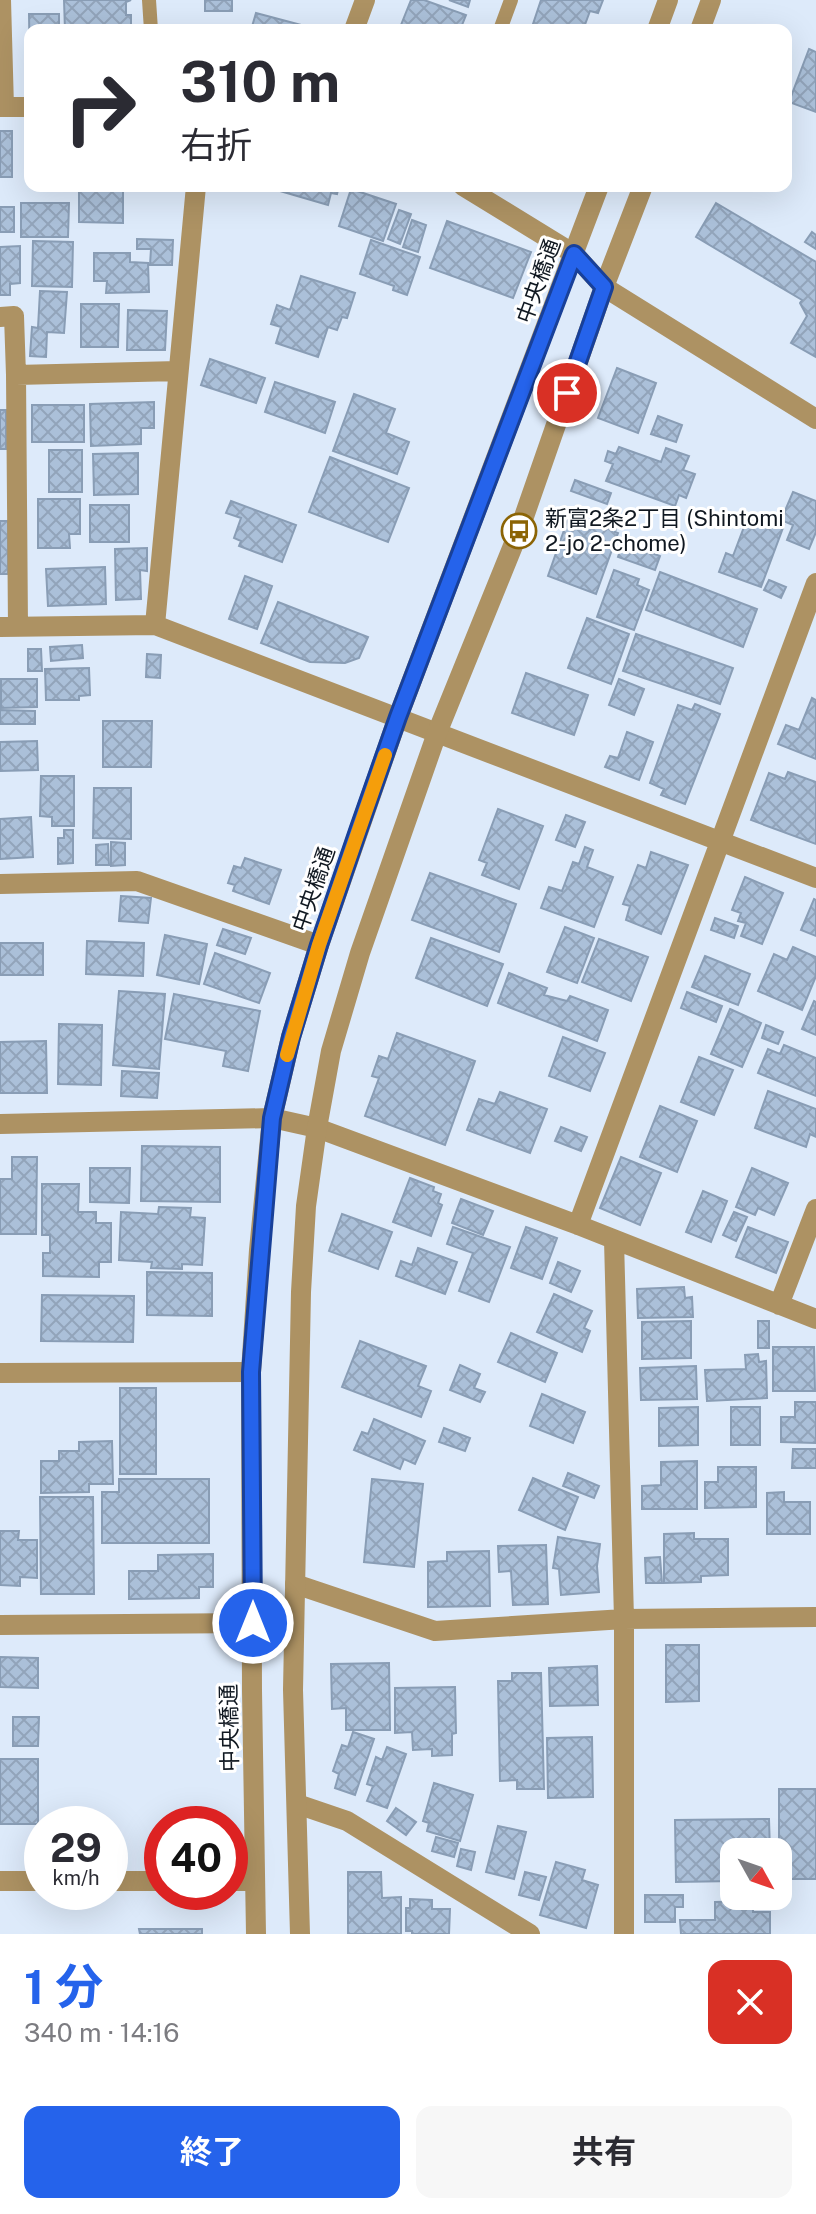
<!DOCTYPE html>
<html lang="ja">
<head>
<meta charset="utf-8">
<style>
  body { margin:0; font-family:"Public Sans","Noto Sans JP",sans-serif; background:#f7f7f7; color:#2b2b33; height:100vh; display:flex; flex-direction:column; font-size:30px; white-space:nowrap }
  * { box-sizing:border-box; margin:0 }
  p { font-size:26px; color:#7c7c81 }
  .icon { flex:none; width:44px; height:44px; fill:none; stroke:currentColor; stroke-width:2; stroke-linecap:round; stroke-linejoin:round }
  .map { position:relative; height:1934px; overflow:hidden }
  .side { display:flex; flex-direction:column; background:#fff; flex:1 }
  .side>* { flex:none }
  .top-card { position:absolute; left:24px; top:24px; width:768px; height:168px; border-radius:16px; box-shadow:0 8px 32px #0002; background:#fff; color:#2b2b33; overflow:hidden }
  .needle { width:52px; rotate:130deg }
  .buttons { position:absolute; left:720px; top:1838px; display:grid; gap:16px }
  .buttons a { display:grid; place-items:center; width:72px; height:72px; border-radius:16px; background:#fff; box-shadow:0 8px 32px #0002; font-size:40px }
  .speed { position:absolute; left:24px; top:1806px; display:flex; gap:16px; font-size:40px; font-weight:700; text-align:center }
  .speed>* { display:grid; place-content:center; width:104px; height:104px; border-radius:50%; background:#fff; box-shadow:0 8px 32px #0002; line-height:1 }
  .speed small { font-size:20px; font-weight:400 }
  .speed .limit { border:12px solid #d22; background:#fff; color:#111 }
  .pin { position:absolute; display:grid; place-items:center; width:68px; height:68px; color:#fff; margin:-34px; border:4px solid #fff; border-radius:50%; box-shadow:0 2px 8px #0007 }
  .me { position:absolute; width:88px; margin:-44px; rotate:0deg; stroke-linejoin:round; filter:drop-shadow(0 0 6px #0008) }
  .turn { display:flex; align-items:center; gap:28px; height:168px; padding:0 24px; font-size:36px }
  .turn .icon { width:104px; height:104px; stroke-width:2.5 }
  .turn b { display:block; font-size:56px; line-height:68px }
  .round { display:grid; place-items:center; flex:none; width:84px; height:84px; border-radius:16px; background:#f7f7f7 }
  .overview { display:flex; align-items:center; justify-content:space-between; height:136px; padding:0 24px }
  h1 { font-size:48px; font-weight:700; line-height:60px; color:#2563eb }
  .action { display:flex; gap:16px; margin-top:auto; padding:16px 24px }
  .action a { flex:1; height:92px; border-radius:16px; background:#2563eb; color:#fff; font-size:32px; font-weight:700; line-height:92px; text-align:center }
  .action a+a { background:#f7f7f7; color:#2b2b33 }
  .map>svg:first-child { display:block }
  .building { fill:url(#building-cross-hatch); stroke:#899db5; stroke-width:2 }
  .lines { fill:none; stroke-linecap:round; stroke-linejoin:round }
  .service { stroke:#ad9263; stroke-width:14 }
  .minor { stroke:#ad9263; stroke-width:20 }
  .tertiary { stroke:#ad9263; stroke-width:20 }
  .route-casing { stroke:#184099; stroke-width:20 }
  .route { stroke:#2563eb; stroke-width:14 }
  .slow { stroke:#f59e0b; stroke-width:14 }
  .labels { text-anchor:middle; stroke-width:6; stroke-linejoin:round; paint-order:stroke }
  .street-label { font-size:22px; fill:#101821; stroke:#fff }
  .poi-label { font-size:22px; fill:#101821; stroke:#fff; text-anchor:start }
</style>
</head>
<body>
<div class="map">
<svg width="816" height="1934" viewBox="0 0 816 1934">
  <defs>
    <pattern id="building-cross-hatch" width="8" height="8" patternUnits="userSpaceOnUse" patternTransform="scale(2)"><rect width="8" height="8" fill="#abc0d9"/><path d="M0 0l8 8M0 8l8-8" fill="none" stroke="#92a4ba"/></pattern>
  </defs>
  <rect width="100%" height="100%" fill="#ddeafa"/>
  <path class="building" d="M64 0H131L126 2V15H131V30H65Z
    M205 0H232V11H205Z
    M411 0H424L466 15 460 30H399Z
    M449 0H470L468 7Z
    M541 0H603L598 13 590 11 583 30H531Z
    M256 13 320 30H251Z
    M29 14H59V30H30V76Z
    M809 49 816 52V112L789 102Z
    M0 131H12V177H0Z
    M79 186H123V223L79 222Z
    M142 186H183L182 191 142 189Z
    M281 186H339L337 194 331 193 328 205 280 191Z
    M351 189 396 204 383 241 339 226Z
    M21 203H69L68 237H21Z
    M716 203 816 262V357L791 343 807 316 800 303 802 300 696 237Z
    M0 207H14V232H0Z
    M399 210 411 214 400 244 388 239Z
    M412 220 426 225 418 252 403 247Z
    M447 221 531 252 513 298 430 268Z
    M812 232 816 235V249L805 242Z
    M137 239 173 240 172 265H150L151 249H137Z
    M371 240 420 257 407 295 393 290 394 286 360 274Z
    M33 241 73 242 72 287 32 286Z
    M20 246V283L10 284V295H0V247Z
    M94 253H130V262L148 263 149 292 106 293 107 281H94Z
    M301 276 355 293 347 318 342 317 337 330 328 327 318 357 276 343 281 327 271 324 277 305 290 310Z
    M40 291 67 292 64 333 47 332 46 357 30 356 32 327 38 328Z
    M81 304H119L118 347H81Z
    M128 310 167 311 165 350H127Z
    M210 359 265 378 256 403 201 385Z
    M617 368 656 383 638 433 598 418Z
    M275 382 335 402 325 433 265 412Z
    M354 394 395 409 386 433 409 442 397 474 333 451Z
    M154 402V428H141V444L91 446 90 404Z
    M32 405H84V442H32Z
    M0 410H6V449H0Z
    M658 416 682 425 676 442 651 434Z
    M619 447 661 462 666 448 689 456 683 470 695 474 686 498 679 495 675 506 606 481 613 464 605 461 608 451 616 454Z
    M49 450H82V492H49Z
    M138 453V494L94 495 93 454Z
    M330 457 409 488 388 542 309 512Z
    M575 480 611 493 607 504 571 491Z
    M793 492 816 501V532L809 549 787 540 793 525 781 520Z
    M38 499H80V534H69L70 548H38Z
    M231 501 296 525 282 562 239 546 241 541 234 538 241 518 226 513Z
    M90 505H129V542H90Z
    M569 516 596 525 599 517 618 523 615 532 618 533 596 594 548 576Z
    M762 517 784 525 761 587 719 572 726 553 733 556 747 519 760 523Z
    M0 521H8V574H0Z
    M623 542 660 556 655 570 618 557Z
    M147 548V571L140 570 141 599 116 600 115 549Z
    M105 567 106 604 48 606 46 569Z
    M614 570 639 579 637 585 649 590 634 630 597 617Z
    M660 572 757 609 743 647 646 610Z
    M245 576 272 586 257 629 229 619Z
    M769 580 786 587 781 598 764 590Z
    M278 602 368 637 359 658 345 663 310 662 261 643Z
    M587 618 629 634 611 684 568 668Z
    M636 634 733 668 720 704 623 671Z
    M82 645 83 658 51 661 50 647Z
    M28 649H41L42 671H28Z
    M147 654 161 655 160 678 146 677Z
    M89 668 90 695 79 696V700H46L45 669Z
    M526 673 588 695 574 735 512 713Z
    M1 679H37V707L1 708Z
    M619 679 644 689 634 715 609 705Z
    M812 698 816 700V759L778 744 786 725 799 730Z
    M695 704 720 714 685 804 661 795 664 789 650 783 678 705 692 710Z
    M0 710 35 711V724H0Z
    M103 721H152L151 767H103Z
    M627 732 653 742 639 780 605 767 610 756 618 758Z
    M37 741 38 770 0 771V742Z
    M788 772 816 782V844L751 820 769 773 785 779Z
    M41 776H74V826H52V817L40 816Z
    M94 788H131V839L93 838Z
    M498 809 543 826 519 889 482 875 487 863 479 860Z
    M566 815 585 822 575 847 556 840Z
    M31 817 33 857 0 859V819Z
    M64 830H73V863L58 864V838H64Z
    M111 842 125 843V865L111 866Z
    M108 844 109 865H96V845Z
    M585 847 593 850 587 867 613 877 594 927 541 908 549 887 562 891 573 862 579 864Z
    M651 852 688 865 661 934 626 920 630 906 623 904 638 865 646 868Z
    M245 858 281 870 269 904 233 891 235 885 228 883 234 866 241 868Z
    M430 873 516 904 499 952 412 920Z
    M745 877 783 893 762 944 741 936 746 923 738 921 741 913 732 910Z
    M121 896 151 898 148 923 119 921Z
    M814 899 816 900V936L801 930Z
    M715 918 738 926 734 938 711 930Z
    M565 927 594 938 577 983 547 972Z
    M223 929 251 938 245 954 217 945Z
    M165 935 207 944 199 984 157 975Z
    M431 938 503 964 487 1006 416 978Z
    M599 939 648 957 631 1001 582 982Z
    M87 941 144 943 143 976 86 974Z
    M0 943H43V975H0Z
    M793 947 816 957V976L802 1010 758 991 774 954 787 960Z
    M215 953 270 973 259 1003 204 984Z
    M705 956 750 974 738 1005 692 987Z
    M509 973 547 988 544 995 567 1001 570 996 608 1010 597 1041 498 1003Z
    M119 991 165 994 159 1069 113 1065Z
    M687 992 722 1006 716 1022 681 1008Z
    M174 994 260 1011 248 1071 223 1066 226 1051 165 1039Z
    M814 1001 816 1002V1035L802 1029Z
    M730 1009 761 1023 742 1067 711 1054Z
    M59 1024 102 1025 101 1085 58 1084Z
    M766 1025 783 1032 778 1044 762 1038Z
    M397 1033 475 1061 445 1145 365 1116 379 1078 372 1076 379 1056 388 1059Z
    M563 1037 605 1053 590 1091 549 1076Z
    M46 1041 47 1093H0V1042Z
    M784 1045 816 1058V1096L758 1073 768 1049 780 1054Z
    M699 1057 733 1070 714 1115 681 1102Z
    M122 1071 159 1073 157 1098 121 1096Z
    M768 1091 816 1109V1137L810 1134 806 1147 755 1128Z
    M500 1092 547 1109 530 1153 467 1130 479 1099 495 1104Z
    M660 1106 697 1121 677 1172 640 1157Z
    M561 1127 587 1137 581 1151 555 1141Z
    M142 1146 220 1147V1202L141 1201Z
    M12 1157H37L36 1234H0V1179H12Z
    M621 1157 661 1173 640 1225 600 1208Z
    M90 1168H130L129 1203 90 1202Z
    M752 1168 788 1183 774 1215 758 1208 755 1215 736 1207Z
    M410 1178 434 1187 433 1191 441 1194 438 1203 442 1205 431 1236 393 1222Z
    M42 1184H79L78 1212H96V1223H111V1262H99V1277L43 1276V1253H50V1235H42Z
    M703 1191 727 1201 711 1242 686 1232Z
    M461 1199 493 1211 483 1235 452 1223Z
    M159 1207 191 1208 190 1217 205 1218 202 1265 182 1264V1269L151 1268 152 1262 119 1260 121 1212 158 1214Z
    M734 1212 747 1217 736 1241 723 1235Z
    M342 1214 392 1232 378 1269 329 1251Z
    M453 1227 510 1247 489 1302 459 1291 473 1253 447 1244Z
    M526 1227 557 1238 542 1279 511 1268Z
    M748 1227 788 1242 776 1273 736 1257Z
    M418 1248 457 1262 445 1294 396 1276 401 1261 412 1265Z
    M558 1262 580 1271 571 1292 550 1283Z
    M147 1272 212 1273V1316L147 1315Z
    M684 1287 685 1298 692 1297 693 1317 638 1318 637 1289Z
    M554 1294 592 1311 584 1328 590 1331 582 1352 537 1332Z
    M42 1295 134 1296 133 1342 41 1341Z
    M691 1321V1358L642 1359V1322Z
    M758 1321H769V1348H758Z
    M511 1333 557 1353 545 1382 498 1362Z
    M360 1341 426 1366 418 1386 431 1391 421 1417 342 1387Z
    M773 1347H814L815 1391H773Z
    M758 1354 759 1362 766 1361 767 1398 707 1401 705 1370 746 1369 745 1355Z
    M460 1365 480 1374 474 1388 485 1392 480 1402 450 1390Z
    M696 1366 697 1399 641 1400 640 1368Z
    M120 1388H156V1474H120Z
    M542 1394 585 1412 573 1443 530 1426Z
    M795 1402H816V1443L781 1442V1417H795Z
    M698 1407V1445L659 1446V1408Z
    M731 1407H760V1445H731Z
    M374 1419 425 1441 415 1464 404 1459 400 1469 354 1450 362 1432 368 1434Z
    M444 1428 470 1438 465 1451 439 1442Z
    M112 1441 113 1484H89V1492L41 1493V1461H59V1451H79V1442Z
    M793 1449H816V1468H792Z
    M697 1461V1509H642V1486L661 1485V1462Z
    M718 1467H756V1507L705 1508V1482H718Z
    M568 1473 599 1486 594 1498 563 1486Z
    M533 1478 578 1497 565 1530 519 1510Z
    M119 1479H209V1543H102V1492H119Z
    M372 1479 423 1484 414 1567 364 1562Z
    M784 1492V1502H810V1534H767V1493Z
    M40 1497H93L94 1594H41Z
    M0 1531H19L18 1540H37V1578L20 1577V1586L0 1585Z
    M694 1533V1539H728V1575L701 1576V1582L664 1583V1534Z
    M558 1537 600 1544 597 1566 599 1592 561 1595 559 1569 553 1568Z
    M546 1545 548 1604 513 1605 511 1571 499 1572 498 1546Z
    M489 1551 490 1606 428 1607V1562L447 1561V1552Z
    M213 1554V1587H199V1598L129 1599V1571H158V1555Z
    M660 1557 662 1583H646L645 1558Z
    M666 1645H699V1701L666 1702Z
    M0 1657 38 1658V1688L0 1687Z
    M389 1663 390 1730H346V1708L332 1709 331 1664Z
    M597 1666 598 1705 550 1706 549 1668Z
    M512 1673H541L544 1789H517V1780L500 1781 498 1681H512Z
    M455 1687 456 1733 452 1734V1755L432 1756V1749L413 1750 412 1732 395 1733V1688Z
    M13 1717H39L38 1746H13Z
    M353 1732 374 1739 355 1795 335 1788 339 1774 333 1771 342 1745 348 1747Z
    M592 1737 593 1797 548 1798 547 1738Z
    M387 1747 406 1754 387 1808 367 1801 373 1786 367 1784 376 1757 382 1760Z
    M0 1759H38V1824H0Z
    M434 1783 473 1795 460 1841 427 1831 429 1823 423 1821Z
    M779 1789H816V1879H779Z
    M396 1808 416 1822 406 1835 387 1821Z
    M769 1819 770 1852H734V1881L676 1882 675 1820Z
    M498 1826 526 1832 514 1879 486 1872Z
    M436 1837 458 1843 454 1857 432 1851Z
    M461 1849 475 1852 471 1870 457 1866Z
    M556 1862 585 1870 582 1880 598 1885 586 1928 540 1915Z
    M348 1872H381L382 1898 401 1897V1934H348Z
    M525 1872 546 1877 539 1900 519 1895Z
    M645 1895H683V1907H675V1922H645Z
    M410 1899 432 1900V1909H450L449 1934H412V1931H406V1908H410Z
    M753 1901V1912H770V1934H681L680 1920H715V1902Z
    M139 1929H202V1934H140Z"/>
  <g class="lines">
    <path class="service" d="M4 0 7 107
      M149 0 151 30
      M500 30 511 0"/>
    <path class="minor" d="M354 30 365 0
      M0 107H30
      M463 186 574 254 604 287 816 419
      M0 317 14 316 16 375
      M155 625 196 186
      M0 627 155 625 816 878
      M18 627 16 375 178 371
      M0 884 137 881 319 945
      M0 1124 272 1118 317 1128 578 1225 816 1319
      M578 1225 816 583
      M614 1240 624 1619V1934
      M779 1305 816 1209
      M0 1373 251 1372
      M295 1584 435 1631 624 1619 816 1617
      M0 1625 253 1623 294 1620
      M297 1804 347 1821 530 1934
      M0 1881H42
      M110 1881H162
      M230 1881H254"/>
    <path class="tertiary" d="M657 30 668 0
      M700 30 711 0
      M256 1934 252 1691 251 1372 259 1250 272 1118 291 1037 319 945 398 717 599 186
      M300 1934 293 1690 301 1292 306 1206 317 1128 331 1051 360 953 437 733 519 531 604 287 643 186"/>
  </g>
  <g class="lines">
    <g class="route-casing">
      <path id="route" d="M253 1623 251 1372 272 1118 291 1037 319 945 358 831 398 717 574 254 604 287 567 393"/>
    </g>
    <use href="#route" class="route"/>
    <path class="slow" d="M287 1055 319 945 385 755"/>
  </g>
  <defs>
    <g id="bus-ring" transform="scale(1.8)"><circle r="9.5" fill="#fff" stroke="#8b6405" stroke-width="1.5"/><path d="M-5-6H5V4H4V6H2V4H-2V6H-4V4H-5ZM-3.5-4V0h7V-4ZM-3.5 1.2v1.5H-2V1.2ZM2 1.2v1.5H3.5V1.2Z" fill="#8b6405"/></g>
  </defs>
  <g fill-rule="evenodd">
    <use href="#bus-ring" x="519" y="531"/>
  </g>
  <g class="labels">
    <g class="street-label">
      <text transform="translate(538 281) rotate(-70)" y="8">中央橋通</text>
      <text transform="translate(313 889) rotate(-71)" y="8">中央橋通</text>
      <text transform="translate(229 1728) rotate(-91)" y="8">中央橋通</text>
    </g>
    <g class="poi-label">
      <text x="545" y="526">新富2条2丁目 (Shintomi<tspan x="545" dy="25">2-jo 2-chome)</tspan></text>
    </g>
  </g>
</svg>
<div class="buttons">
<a><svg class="needle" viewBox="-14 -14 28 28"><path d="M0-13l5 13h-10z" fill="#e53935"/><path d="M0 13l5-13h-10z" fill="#7c7c81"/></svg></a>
</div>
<div class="speed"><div>29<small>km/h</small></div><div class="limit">40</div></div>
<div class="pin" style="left:567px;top:393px;background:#d93025"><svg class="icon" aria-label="arrive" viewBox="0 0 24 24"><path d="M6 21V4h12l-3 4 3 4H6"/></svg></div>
<svg class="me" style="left:253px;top:1623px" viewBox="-20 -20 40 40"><circle r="17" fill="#2563eb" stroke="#fff" stroke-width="3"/><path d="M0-11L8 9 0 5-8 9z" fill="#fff"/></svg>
<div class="top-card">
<div class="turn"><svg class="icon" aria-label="right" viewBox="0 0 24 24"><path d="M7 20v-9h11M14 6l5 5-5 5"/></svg><div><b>310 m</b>右折</div></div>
</div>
</div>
<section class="side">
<div class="overview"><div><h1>1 分</h1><p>340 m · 14:16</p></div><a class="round" style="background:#d93025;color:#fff"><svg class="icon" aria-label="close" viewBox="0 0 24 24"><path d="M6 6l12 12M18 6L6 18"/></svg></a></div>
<div class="action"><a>終了</a><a>共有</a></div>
</section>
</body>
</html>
